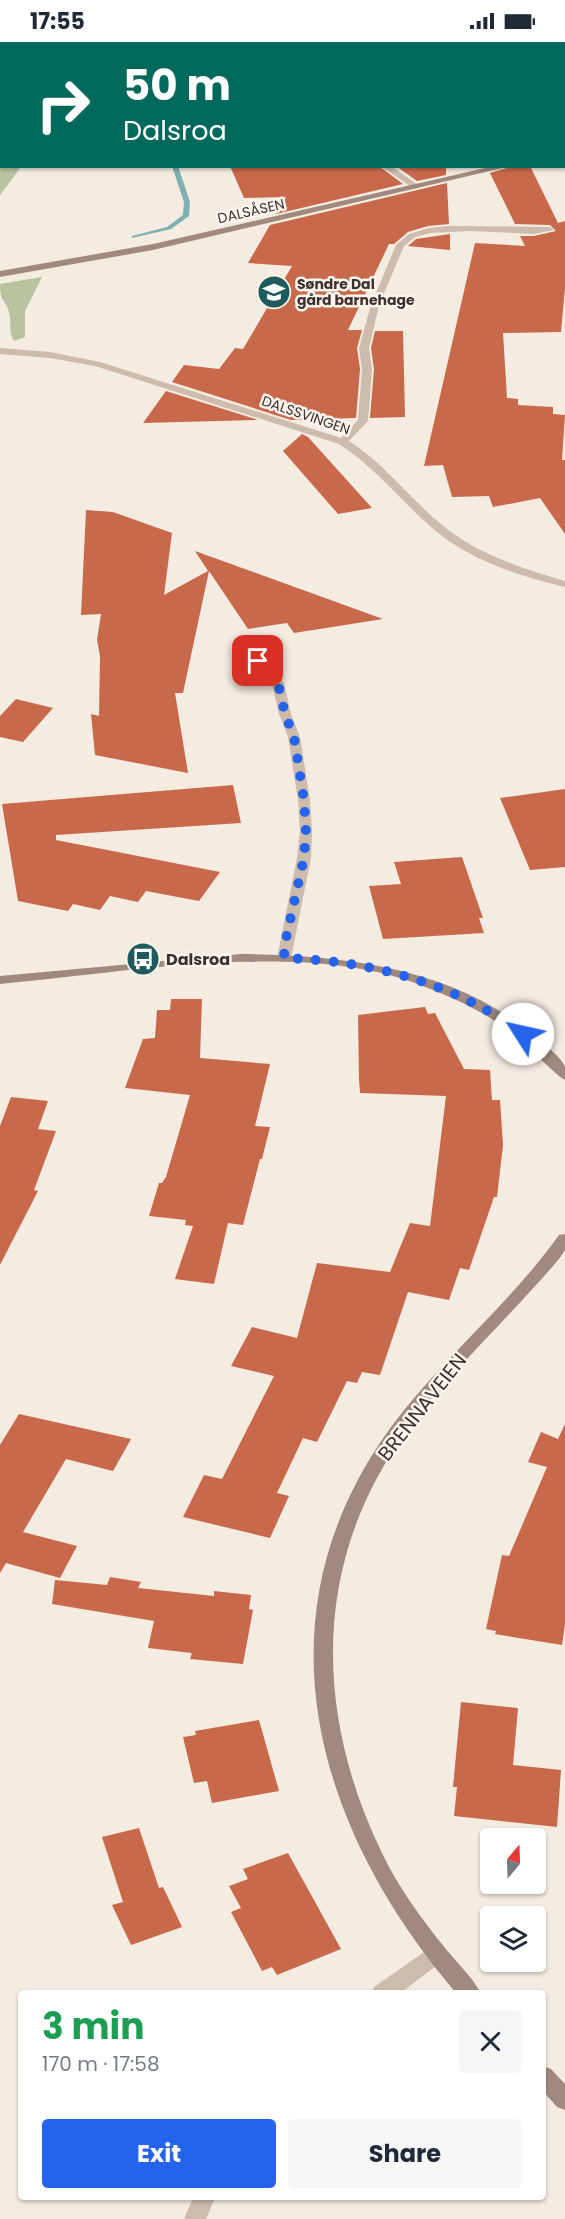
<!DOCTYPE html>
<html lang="en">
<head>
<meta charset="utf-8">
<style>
  body { margin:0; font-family:Poppins,sans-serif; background:#f6f6f7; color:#1f2937; height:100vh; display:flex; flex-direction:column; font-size:22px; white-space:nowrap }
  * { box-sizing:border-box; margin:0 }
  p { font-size:20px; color:#747a83 }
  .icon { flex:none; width:33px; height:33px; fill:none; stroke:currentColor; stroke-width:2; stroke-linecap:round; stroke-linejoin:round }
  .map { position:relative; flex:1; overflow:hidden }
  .panel { position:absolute; left:18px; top:1948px; width:528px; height:210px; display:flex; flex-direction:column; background:#fff; border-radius:6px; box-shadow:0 2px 4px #0004 }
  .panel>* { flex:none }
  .top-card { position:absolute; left:0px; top:0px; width:566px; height:126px; box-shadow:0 2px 4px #0004; background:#00695c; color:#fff; overflow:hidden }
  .needle { width:39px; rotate:19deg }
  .controls { position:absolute; left:480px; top:1786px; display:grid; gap:12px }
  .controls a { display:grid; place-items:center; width:66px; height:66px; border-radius:6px; background:#fff; box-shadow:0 2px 4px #0004; font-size:30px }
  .pin { position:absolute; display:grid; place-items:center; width:51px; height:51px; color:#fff; margin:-26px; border-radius:12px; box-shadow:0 3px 9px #0006 }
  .me { position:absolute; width:66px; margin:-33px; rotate:305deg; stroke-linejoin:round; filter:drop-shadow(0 0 4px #0008) }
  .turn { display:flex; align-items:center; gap:21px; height:126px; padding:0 24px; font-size:27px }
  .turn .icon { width:78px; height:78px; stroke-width:2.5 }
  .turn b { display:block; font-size:42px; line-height:51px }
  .round { display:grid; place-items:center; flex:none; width:63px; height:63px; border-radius:6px; background:#f6f6f7 }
  .headline { display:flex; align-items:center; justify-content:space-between; height:102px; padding:0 24px }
  h1 { font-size:36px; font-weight:700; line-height:45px; color:#1e9e55 }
  .button { display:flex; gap:12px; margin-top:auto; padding:12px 24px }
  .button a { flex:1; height:69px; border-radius:6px; background:#2563eb; color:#fff; font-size:24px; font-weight:700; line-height:69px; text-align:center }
  .button a+a { background:#f6f6f7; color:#1f2937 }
  .status { display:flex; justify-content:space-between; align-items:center; height:42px; padding:0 30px; background:#fff; direction:ltr }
  .status svg { height:16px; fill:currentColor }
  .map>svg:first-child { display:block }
  .green { fill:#b8c4a0 }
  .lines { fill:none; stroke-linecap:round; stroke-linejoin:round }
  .stream { fill:#7fb0b2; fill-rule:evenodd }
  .building { fill:#c8694b }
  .street { fill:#cdbbac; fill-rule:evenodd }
  .secondary { fill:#a18a7d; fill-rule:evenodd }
  .route { stroke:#2563eb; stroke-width:10; stroke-dasharray:0 18 }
  .labels { text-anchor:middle; stroke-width:5; stroke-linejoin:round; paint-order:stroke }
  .far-street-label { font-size:14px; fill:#3b302b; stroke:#fbf5ee }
  .far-poi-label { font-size:14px; font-weight:bold; fill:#3b302b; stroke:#fbf5ee; text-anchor:start }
  .poi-label { font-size:16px; font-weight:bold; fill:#3b302b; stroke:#fbf5ee; text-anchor:start }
  .near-street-label { font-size:20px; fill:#3b302b; stroke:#fbf5ee }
</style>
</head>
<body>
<div class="status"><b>17:55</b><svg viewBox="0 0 49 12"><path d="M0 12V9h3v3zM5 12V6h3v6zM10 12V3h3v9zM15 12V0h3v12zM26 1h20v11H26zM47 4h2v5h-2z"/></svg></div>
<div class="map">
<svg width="565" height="2177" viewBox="0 0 565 2177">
  <rect width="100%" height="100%" fill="#f4ebe1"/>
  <path class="green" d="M0 0H98L2 2V124L21 125 0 153Z
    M42 235 25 269V295L14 299C8 290 12 280 9 270 5 255 0 262 0 242Z"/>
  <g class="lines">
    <path class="stream" d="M172 124H178L190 160 189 174 171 187 132 196V194L167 185 183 173 184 160Z"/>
  </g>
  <path class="building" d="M230 124H379L403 142 276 172 286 155 244 156Z
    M396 124H446V133L417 139Z
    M513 124H530L558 181 565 179V246L561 290 503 291 507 356 518 357V363L553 365V372L565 373 562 418H565V492L540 456 493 465 489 454 452 455 443 423 424 424 475 201 525 204 520 194H534L556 189 550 183 515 182 490 131Z
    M447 141 449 182 428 184 408 190 394 202H389L348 288H362L357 306 360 327 356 376 291 378 172 340 184 323 219 327 235 306 243 307 292 224 248 221 270 183Z
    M450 192V208L408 204 416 197Z
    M375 289H403L405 375 370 376 374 327 371 306Z
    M166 349 258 378 143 381Z
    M302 392 308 395 372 466 338 472 283 409Z
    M86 468 113 470 172 491 164 553 208 529 195 509 383 577 294 591 287 581 248 587 209 529 183 651H175L188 731 95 713 91 672 99 674 100 614 97 598 101 572 81 573Z
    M16 657 53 666 23 700 0 695V674Z
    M233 743 241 781 56 793V798L220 830 199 859 146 849 138 860 110 854 100 868 73 862 68 869 18 859 2 762Z
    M565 747V825L530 828 500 756Z
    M462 815 483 876H479L484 891 383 897 369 844 401 842 394 820Z
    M171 957H202L200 1016 270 1022 255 1084 270 1085 262 1117H260L243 1183 228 1181 214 1242 175 1237 193 1184 185 1183 186 1178 149 1174 159 1141H162L166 1135 190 1053 125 1046 143 997 155 996 157 968H170Z
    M425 965 428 972 435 971 464 1027 490 1028 492 1058H500L503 1103 497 1155H494L469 1228 460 1226 449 1258 408 1250 380 1333 362 1330 357 1341 347 1339 317 1400 303 1396 277 1451 289 1454 270 1496 183 1475 204 1433 222 1437 274 1334 231 1324 252 1285 297 1296 317 1221 390 1230 410 1181 430 1184 446 1054 360 1051 359 1037 358 973Z
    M11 1055 48 1059 38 1087 56 1089 34 1148 38 1149 0 1223V1084Z
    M19 1372 131 1397 113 1429 66 1417 23 1490 77 1504 60 1536 6 1521 0 1531V1403Z
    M565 1382V1582L562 1603 495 1592 496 1589 486 1587 502 1513 509 1514 547 1425 528 1420 541 1390 558 1397Z
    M110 1535 141 1540 138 1546 214 1554V1549L251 1553 249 1567 253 1568 243 1622 190 1617 192 1611 148 1606 154 1579 52 1562 55 1538 107 1543Z
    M461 1660 518 1666 513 1723 561 1728 557 1785 454 1774 457 1745H453Z
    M259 1678 279 1749 212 1761 207 1739 194 1741 183 1695 196 1693 195 1689Z
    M139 1786 159 1846 163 1845 182 1885 131 1903 112 1863 123 1860 102 1795Z
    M288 1811 341 1907 277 1933 272 1925 262 1929 231 1870 241 1866 229 1844 248 1837 243 1827Z"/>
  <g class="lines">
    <path class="street" d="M381 124H391L421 145 414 147Z
      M449 184 550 185 554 188 534 192 471 189 430 191 415 195 404 204 379 263 369 306 372 327 368 379 349 399C385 422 409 456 441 482 476 512 521 526 565 539V545C519 534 468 518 431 485 400 458 375 425 339 402L95 324 50 316 0 312V306L50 310 100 320 341 396 358 378 362 327 359 306 371 263 396 203 409 192 429 186Z
      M258 616 262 617 284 641 291 672 300 695 310 758 312 790 311 816 291 916 284 920 277 916 297 816 300 790 298 758 288 695 279 672 272 642 252 619Z
      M437 1903 444 1906 447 1912 444 1918 399 1952H372L374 1945 430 1906Z
      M193 2156H215L206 2177H184Z"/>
    <path class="secondary" d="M564 106H565V110H564Z
      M494 124H511L153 208 0 235V229L153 202Z
      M241 912C342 913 451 925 532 992 540 999 562 1015 565 1025 565 1028 565 1035 565 1038 560 1037 519 996 508 988 480 967 447 953 415 941 297 898 124 931 0 942V934Z
      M565 1192V1208L559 1217C509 1276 451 1328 406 1390 312 1519 314 1671 382 1811 398 1845 421 1876 445 1906 456 1920 473 1935 481 1952H457C319 1791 254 1583 384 1395 435 1322 507 1266 559 1193Z
      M543 2024 551 2027 565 2042V2068L557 2065 543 2049Z"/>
  </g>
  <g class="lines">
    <path class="route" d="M258 619 278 641 285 672 294 695 304 758 306 790 304 816 285 901 284 916C371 919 453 940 523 992"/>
  </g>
  <defs>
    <g id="school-disc" transform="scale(1.725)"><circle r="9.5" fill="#1f5a5e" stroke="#fbf5ee"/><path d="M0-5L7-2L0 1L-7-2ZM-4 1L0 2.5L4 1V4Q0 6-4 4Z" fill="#fff"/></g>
    <g id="bus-disc" transform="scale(1.725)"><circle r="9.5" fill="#1f5a5e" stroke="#fbf5ee"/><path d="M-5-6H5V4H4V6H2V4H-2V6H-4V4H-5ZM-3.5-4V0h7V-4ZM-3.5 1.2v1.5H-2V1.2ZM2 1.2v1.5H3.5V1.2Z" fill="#fff"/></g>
  </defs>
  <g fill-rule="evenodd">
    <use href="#school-disc" x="274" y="250"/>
    <use href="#bus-disc" x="143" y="917"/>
  </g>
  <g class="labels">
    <g class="far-street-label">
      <text transform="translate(251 169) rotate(-13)" y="5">DALSÅSEN</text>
      <text transform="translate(306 373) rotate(19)" y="5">DALSSVINGEN</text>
    </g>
    <g class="far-poi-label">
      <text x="297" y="247">Søndre Dal<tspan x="297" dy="16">gård barnehage</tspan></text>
    </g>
    <g class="poi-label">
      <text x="166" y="923">Dalsroa</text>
    </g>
    <g class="near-street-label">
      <text transform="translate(422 1365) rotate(-52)" y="7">BRENNAVEIEN</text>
    </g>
  </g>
</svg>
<div class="controls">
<a><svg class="needle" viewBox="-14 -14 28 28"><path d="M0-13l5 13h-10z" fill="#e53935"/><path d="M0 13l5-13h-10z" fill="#747a83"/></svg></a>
<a><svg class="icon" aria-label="layers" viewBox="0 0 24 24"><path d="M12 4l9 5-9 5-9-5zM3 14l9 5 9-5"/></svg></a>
</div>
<div class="pin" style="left:258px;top:619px;background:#d93025"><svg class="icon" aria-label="arrive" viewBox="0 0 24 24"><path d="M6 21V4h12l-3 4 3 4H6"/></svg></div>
<svg class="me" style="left:523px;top:992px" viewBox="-20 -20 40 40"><circle r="19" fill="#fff"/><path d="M0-13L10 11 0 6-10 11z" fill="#2563eb"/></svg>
<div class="top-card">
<div class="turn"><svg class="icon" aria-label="right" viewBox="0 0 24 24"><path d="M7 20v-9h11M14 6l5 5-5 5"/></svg><div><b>50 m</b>Dalsroa</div></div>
</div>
<section class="panel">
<div class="headline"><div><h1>3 min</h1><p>170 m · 17:58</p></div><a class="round"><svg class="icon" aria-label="close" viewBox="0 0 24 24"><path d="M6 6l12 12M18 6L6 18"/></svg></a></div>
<div class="button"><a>Exit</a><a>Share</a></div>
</section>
</div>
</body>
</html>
